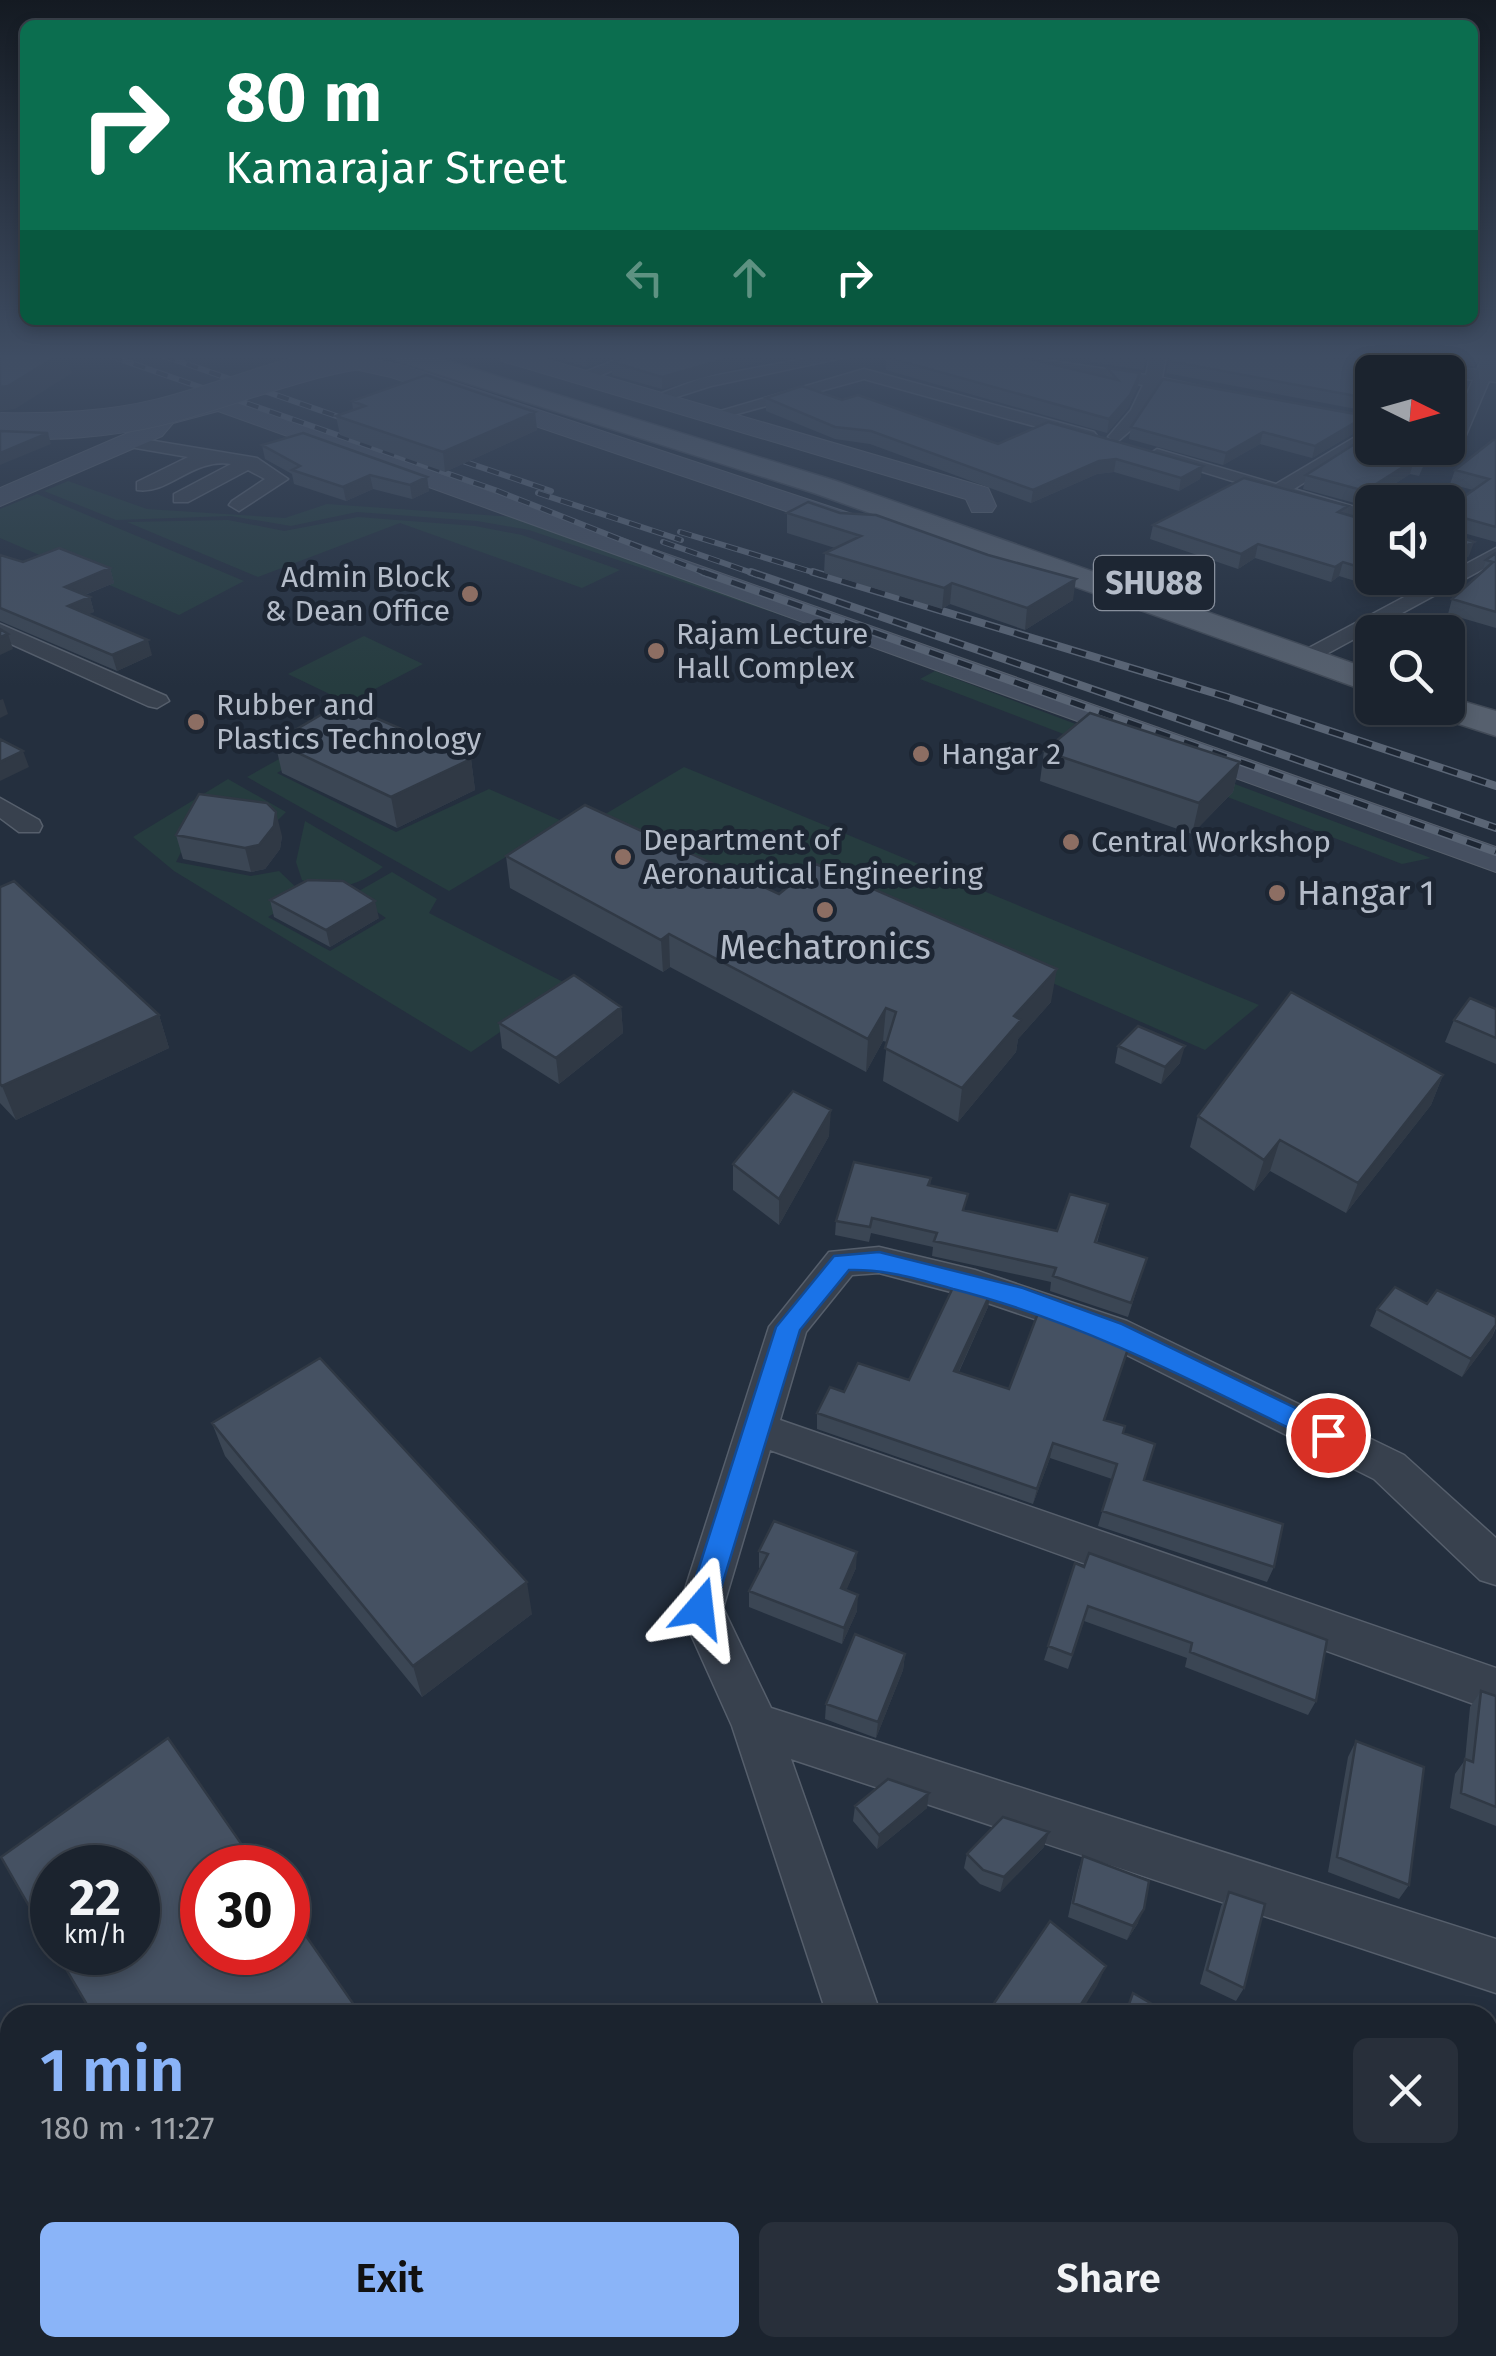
<!DOCTYPE html>
<html lang="en">
<head>
<meta charset="utf-8">
<style>
  body { margin:0; font-family:"Fira Sans",sans-serif; background:#282f3a; color:#f1f3f6; height:100vh; display:flex; flex-direction:column; font-size:38px; white-space:nowrap }
  * { box-sizing:border-box; margin:0 }
  p { font-size:32px; color:#a0a4aa }
  .icon { flex:none; width:55px; height:55px; fill:none; stroke:currentColor; stroke-width:2; stroke-linecap:round; stroke-linejoin:round }
  .map { position:relative; flex:1; overflow:hidden }
  .sheet { position:absolute; left:0px; top:2005px; width:1498px; height:352px; display:flex; flex-direction:column; background:#1b232e; border-radius:30px 30px 0 0; box-shadow:0 5px 15px #0003,0 0 0 2px #39404a }
  .sheet>* { flex:none }
  .banner { position:absolute; left:20px; top:20px; width:1458px; height:305px; border-radius:15px; box-shadow:0 5px 15px #0003,0 0 0 2px #39404a; background:#0b6e4f; color:#fff; overflow:hidden }
  .needle { width:65px; rotate:95deg }
  .controls { position:absolute; left:1355px; top:355px; display:grid; gap:20px }
  .controls a { display:grid; place-items:center; width:110px; height:110px; border-radius:15px; background:#1b232e; box-shadow:0 5px 15px #0003,0 0 0 2px #39404a; font-size:50px }
  .speed { position:absolute; left:30px; top:1845px; display:flex; gap:20px; font-size:50px; font-weight:700; text-align:center }
  .speed>* { display:grid; place-content:center; width:130px; height:130px; border-radius:50%; background:#1b232e; box-shadow:0 5px 15px #0003,0 0 0 2px #39404a; line-height:1 }
  .speed small { font-size:25px; font-weight:400 }
  .speed .limit { border:15px solid #d22; background:#fff; color:#111 }
  .pin { position:absolute; display:grid; place-items:center; width:85px; height:85px; color:#fff; margin:-42px; border:5px solid #fff; border-radius:50%; box-shadow:0 2px 10px #0007 }
  .me { position:absolute; width:110px; margin:-55px; rotate:17deg; stroke-linejoin:round; filter:drop-shadow(0 0 8px #0008) }
  .turn { display:flex; align-items:center; gap:35px; height:210px; padding:0 40px; font-size:45px }
  .turn .icon { width:130px; height:130px; stroke-width:2.5 }
  .turn b { display:block; font-size:70px; line-height:85px }
  .lanes { display:flex; align-items:center; height:95px; padding:0 40px; background:#0003; justify-content:center; gap:50px; direction:ltr }
  .lanes .off { opacity:.35 }
  .round { display:grid; place-items:center; flex:none; width:105px; height:105px; border-radius:15px; background:#282f3a }
  .headline { display:flex; align-items:center; justify-content:space-between; height:170px; padding:0 40px }
  h1 { font-size:60px; font-weight:600; line-height:75px; color:#8ab4f8 }
  .primary-button { display:flex; gap:20px; margin-top:auto; padding:20px 40px }
  .primary-button a { flex:1; height:115px; border-radius:15px; background:#8ab4f8; color:#111; font-size:40px; font-weight:600; line-height:115px; text-align:center }
  .primary-button a+a { background:#282f3a; color:#f1f3f6 }
  .map>svg:first-child { display:block }
  .green { fill:#263c3f }
  .lines { fill:none; stroke-linecap:round; stroke-linejoin:round }
  .street-casing { stroke:#565f6c; stroke-width:3 }
  .secondary-casing { stroke:#565f6c; stroke-width:2 }
  .primary-casing { stroke:#414a57; stroke-width:3 }
  .street { fill:#38414e; fill-rule:evenodd }
  .secondary { fill:#465061; fill-rule:evenodd }
  .primary { fill:#56606e; fill-rule:evenodd }
  .rail-far1-casing { stroke:#5a6575; stroke-width:6 }
  .rail-casing { stroke:#5a6575; stroke-width:8 }
  .rail-far1 { stroke:#1d2633; stroke-width:4; stroke-dasharray:12; stroke-linecap:butt }
  .rail { stroke:#1d2633; stroke-width:5; stroke-dasharray:15; stroke-linecap:butt }
  .secondary-bridge-casing { stroke:#565f6c; stroke-width:28; stroke-linecap:butt }
  .secondary-bridge { stroke:#465061; stroke-width:26 }
  .wall { fill:#3b4654 }
  .shaded-wall { fill:#303945 }
  .building { fill:#455162; stroke:#303945; stroke-width:2.5 }
  .route { fill:#1a73e8; stroke:#114b97; stroke-width:2.5 }
  .education-dot { fill:#8d6e63; stroke:#1d2633; stroke-width:4 }
  .labels { text-anchor:middle; stroke-width:10; stroke-linejoin:round; paint-order:stroke }
  .far-poi-label { font-size:30px; fill:#b4bcc9; stroke:#1d2633; text-anchor:start }
  .shield { fill:#1d2633; stroke:#878f9c; stroke-width:2.5 }
  .shield-label { font-size:32px; font-weight:bold; fill:#b4bcc9 }
  .poi-label { font-size:35px; fill:#b4bcc9; stroke:#1d2633; text-anchor:start }
</style>
</head>
<body>
<div class="map">
<svg width="1496" height="2356" viewBox="0 0 1496 2356">
  <rect width="100%" height="100%" fill="#242f3e"/>
  <path class="green" d="M68 481 147 509 285 518 327 504 513 517 925 664 529 530 477 521 357 512 291 526 231 516 116 520 44 491Z
    M37 494 244 581 179 615 0 538V509Z
    M358 517 475 526 522 535 620 570 582 588 400 523 258 577 127 522 228 520 284 531Z
    M364 636 423 664 348 703 288 674Z
    M935 671 1431 858 1402 864 920 679Z
    M343 723 352 727 277 773 396 832 489 789 564 822 449 891 247 777Z
    M684 767 1259 1005 1205 1050 798 871 768 891 602 816Z
    M228 779 286 812 277 821 200 814 176 862 251 876 279 871 304 895 268 917 330 951 386 918 352 895 392 872 437 899 429 913 569 985 471 1052 174 871 133 837Z
    M305 821 383 867C358 886 332 894 302 880L296 862Z"/>
  <g class="lines">
    <g class="street-casing">
      <path id="street" d="M626 356H649L586 381 572 377Z
        M819 356H851L711 386 658 403 649 398 702 378Z
        M980 356H1018L1146 375 1150 356H1166L1162 378 1217 390 1209 395 1159 387 1139 423 1117 442 1108 437 1131 410 1143 385Z
        M1483 356H1496V382L1489 381 1463 442H1451L1448 438 1473 380 1408 369 1416 364 1477 370Z
        M864 369 1094 432 1097 436 1088 441 864 379 719 419 710 414Z
        M1372 427V440L1294 489 1372 512V524L1148 455 1157 449 1276 484Z
        M130 437 257 458 288 479 239 511 229 505 232 501 265 479 248 470 188 502H174V494L231 464C192 458 169 495 137 490V482L188 457 124 446 121 442Z
        M1496 548V562L1310 663 1302 665 1290 658Z
        M0 624 166 696 169 701 157 708 148 706 0 639Z
        M0 798 39 820 42 826 39 832H19L0 818Z
        M879 1247 975 1270 1127 1321 1404 1455 1496 1538V1585L1480 1580 1374 1479 1099 1341 970 1297 879 1273 852 1275 806 1332 780 1420 1496 1668V1712L770 1450 723 1608 771 1708 1496 1939V1993L791 1759 881 2015H827L732 1726 679 1608 769 1327 829 1252Z
        M1496 2081V2145L1488 2148V2084Z
        M804 2348H866L864 2356H802Z
        M1366 2348H1428V2356H1366Z"/>
    </g>
    <g class="secondary-casing">
      <path id="secondary" d="M314 356H358L405 366 852 514 875 517 879 523 865 532 839 529 391 377 318 361Z
        M499 356H535L988 488 996 506 992 512H972L966 499 502 361Z
        M219 396 1496 847V872L218 411 173 423 162 436 0 506V488L144 426 155 413Z"/>
    </g>
    <g class="primary-casing">
      <path id="primary" d="M393 356H432L836 481 1372 670V693L814 493 397 361Z
        M1448 697 1496 711V736L1434 716 1428 708H1448Z"/>
    </g>
    <use href="#street" class="street"/>
    <use href="#secondary" class="secondary"/>
    <use href="#primary" class="primary"/>
    <g class="rail-far1-casing">
      <path id="rail-far1" d="M111 356 495 490 710 575
        M164 356 362 425
        M442 454 551 491
        M538 493 681 540
        M680 532 822 575
        M663 542 758 575"/>
    </g>
    <g class="rail-casing">
      <path id="rail" d="M703 572 1496 852
        M751 572 1496 828
        M813 572 1227 697 1496 786"/>
    </g>
    <use href="#rail-far1" class="rail-far1"/>
    <use href="#rail" class="rail"/>
    <g class="secondary-bridge-casing">
      <path id="secondary-bridge" d="M0 426C54 427 107 425 160 412 227 395 290 367 359 356"/>
    </g>
    <use href="#secondary-bridge" class="secondary-bridge"/>
  </g>
  <path class="wall" d="M547 356H616L587 367Z
    M780 356 662 389 612 375V362Z
    M1086 356H1147L1143 370 1091 362Z
    M1342 356H1481L1475 366 1448 364 1459 383 1448 410V372H1372V412L1166 373 1169 361 1425 362Z
    M886 357 1106 378 1107 368 1138 386 1128 408 1107 433 886 370Z
    M766 398 842 400 998 444 1203 466 1200 479 1179 491 1114 472 1097 474 1031 503 870 444 835 439 766 411Z
    M352 401 535 412 537 430 445 472 340 435 336 416 353 410Z
    M1366 416 1363 428 1312 458 1260 444 1223 465 1129 439 1131 427Z
    M1496 440V542L1449 529V533L1469 556 1451 565 1448 564V508L1473 490 1450 484 1455 470Z
    M262 445 427 477 429 491 412 499 373 489 346 501 294 484 292 474 265 459Z
    M1431 448 1419 476 1410 474 1362 505 1303 489 1306 475Z
    M787 513 1073 600 1025 630 950 604 942 609 824 573 825 553 835 548 787 533Z
    M1346 514 1372 522V578H1398L1381 589 1339 576 1331 582 1255 558 1238 569 1150 539 1153 525Z
    M1496 553V628L1448 614 1452 599 1482 572 1486 560Z
    M0 555 23 562 110 568 114 583 85 595 90 597 94 612 88 614 152 655 117 671 0 621Z
    M275 742 471 759 475 790 397 828 282 773Z
    M1044 751 1240 762 1233 792 1192 834 1040 781Z
    M176 835 282 836 280 849 265 869 251 872 183 859Z
    M506 856 779 894 1051 1002 1018 1039 1016 1052 958 1122 883 1081 887 1042 883 1041 866 1072 670 967 663 972 510 888Z
    M0 887 159 1015 169 1048 16 1120 0 1103Z
    M270 900 379 918 330 947 274 917Z
    M621 1007 623 1033 559 1084 502 1048 499 1023Z
    M1496 1009V1064L1445 1042 1454 1020Z
    M1118 1046 1180 1063 1161 1084 1115 1063Z
    M1443 1075 1431 1105 1346 1213 1270 1171 1254 1191 1190 1147 1198 1116Z
    M829 1136 779 1225 733 1190V1164Z
    M931 1178 930 1186 965 1210 1057 1231 1108 1204 1097 1243 1147 1258 1128 1317 1050 1291 1051 1282 932 1256 933 1247 871 1233 869 1242 835 1235 836 1221Z
    M991 1292 988 1307 959 1372 1009 1389 1130 1343 1105 1420 1123 1433 1144 1480 1274 1567 1267 1582 1098 1526 1112 1479 1050 1458 1033 1504 817 1429V1413L909 1380Z
    M1427 1304 1496 1317V1328L1492 1337 1462 1377 1370 1326 1377 1309Z
    M212 1423 532 1614 422 1697 225 1456Z
    M759 1551 856 1568 846 1590 857 1611 842 1644 749 1607V1591L761 1568H759Z
    M1075 1563 1316 1701 1308 1715 1185 1667 1187 1658 1084 1621 1068 1669 1044 1660Z
    M905 1654 903 1670 876 1738 825 1719 826 1704Z
    M1481 1691 1496 1696V1826L1450 1808 1455 1774 1465 1760 1470 1707Z
    M1356 1741 1409 1885 1399 1899 1328 1872 1348 1757Z
    M929 1793 927 1808 877 1849 853 1821 855 1806Z
    M1044 1847 1000 1892 980 1884 964 1868 967 1854Z
    M1083 1856 1138 1923 1127 1940 1068 1917 1078 1871Z
    M1229 1892 1244 1988 1236 2001 1200 1984 1221 1906Z
    M972 2348H1135L1133 2356H990Z
    M1154 2348H1192V2353L1189 2356H1172Z
    M1269 2348H1395V2356H1268Z"/>
  <path class="shaded-wall" d="M57 356H67L72 373 15 409 0 411V387Z
    M586 356H616L587 367Z
    M736 356H780L662 389V377Z
    M1140 373 1138 386 1128 408 1107 433 1109 419Z
    M535 412 537 430 445 472 443 452Z
    M1366 416 1363 428 1312 458 1315 446Z
    M1263 432 1260 444 1223 465 1226 453Z
    M48 433 51 444 0 465V453Z
    M1116 459 1114 472 1097 474 1031 503 1033 490 1099 461Z
    M1414 460 1410 474 1362 505 1365 491Z
    M1203 466 1200 479 1179 491 1181 478Z
    M370 475 373 489 346 501 343 487Z
    M427 477 429 491 412 499 410 485Z
    M1474 542 1469 556 1451 565 1455 551Z
    M1258 544 1255 558 1238 569 1241 554Z
    M1343 562 1339 576 1331 582 1335 567Z
    M110 568 114 583 69 601 65 587Z
    M1385 578H1398L1381 589Z
    M1076 579 1073 600 1025 630 1027 608Z
    M952 583 950 604 942 609 944 588Z
    M90 597 94 612 73 621 68 606Z
    M8 634 13 649 0 655V637Z
    M148 640 152 655 117 671 112 655Z
    M3 699 8 714 0 718V700Z
    M23 751 29 767 0 781V762Z
    M471 759 475 790 397 828 391 797Z
    M1240 762 1233 792 1192 834 1199 803Z
    M276 812 282 836 280 849 265 869 251 872 245 848Z
    M375 901 379 918 330 947 326 930Z
    M669 934 670 967 663 972 661 940Z
    M1057 969 1051 1002 1018 1039 1016 1052 958 1122 962 1088 1014 1016Z
    M621 1007 623 1033 559 1084 556 1058Z
    M886 1008 883 1041 866 1072 868 1039Z
    M159 1015 169 1048 16 1120 2 1086Z
    M1185 1046 1180 1063 1161 1084 1165 1067Z
    M1443 1075 1431 1105 1346 1213 1358 1183Z
    M831 1110 829 1136 779 1225V1199Z
    M1280 1140 1270 1171 1254 1191 1264 1160Z
    M991 1292 988 1307 952 1386 954 1371Z
    M1496 1325 1492 1337 1462 1377 1471 1359Z
    M1053 1443 1050 1458 1033 1504 1037 1489Z
    M857 1552 856 1568 840 1605 841 1588Z
    M527 1582 532 1614 422 1697 413 1666Z
    M858 1595 857 1611 842 1644 844 1628Z
    M905 1654 903 1670 876 1738 878 1722Z
    M929 1793 927 1808 877 1849 879 1835Z
    M1049 1832 1044 1847 1000 1892 1004 1877Z
    M1144 1909 1138 1923 1127 1940 1133 1926Z
    M1106 1966 1097 1986 1079 2015H1074Z"/>
  <path class="building" d="M0 356H57L8 386 0 387Z
    M628 356H736L662 377 612 362Z
    M891 356H1018L1118 380 1107 368 1140 373 1130 395 1109 419 886 357Z
    M1170 356H1304L1448 363 1451 369 1463 370 1448 406V372H1372V399L1169 361Z
    M426 375 535 412 443 452 336 416 365 406 352 401Z
    M1163 379 1366 416 1315 446 1263 432 1226 453 1131 427Z
    M802 386 842 400 858 395 998 444 1048 422 1203 466 1181 478 1116 459 1099 461 1033 490 871 431 835 427 766 398Z
    M0 431 48 433 0 453Z
    M303 433 427 477 410 485 370 475 343 487 292 470 300 466 262 445Z
    M1372 433V448H1430L1423 462 1414 460 1365 491 1306 475Z
    M1493 440H1496V527L1453 515 1449 519V533L1474 542 1455 551 1448 549V508L1489 479 1455 470Z
    M1244 478 1348 506 1338 512 1372 522V571L1343 562 1335 567 1258 544 1241 554 1153 525Z
    M808 502 840 513 876 515 988 555 1076 579 1027 608 952 583 944 588 825 553 861 536 787 513Z
    M59 548 110 568 65 587 90 597 68 606 148 640 112 655 0 608V555L23 562Z
    M1496 553V612L1452 599 1493 562 1486 560Z
    M0 629 8 634 0 637Z
    M341 703 471 759 391 797 275 742Z
    M1090 713 1240 762 1199 803 1044 751Z
    M0 739 23 751 0 762Z
    M199 794 267 803 276 812 274 826 259 845 245 848 176 835Z
    M585 805 779 894 816 864 1057 969 1014 1016 1021 1020 962 1088 885 1048 896 1012 886 1008 868 1039 669 934 661 940 506 856Z
    M308 880 343 881 375 901 326 930 270 900Z
    M14 881 159 1015 2 1086 0 1084V887Z
    M574 975 621 1007 556 1058 499 1023Z
    M1291 992 1443 1075 1358 1183 1280 1140 1264 1160 1198 1116Z
    M1470 998 1496 1009V1038L1454 1020Z
    M1138 1026 1185 1046 1165 1067 1118 1046Z
    M793 1091 831 1110 779 1199 733 1164Z
    M854 1162 931 1178 928 1185 968 1194 963 1210 1057 1231 1070 1194 1108 1204 1095 1242 1147 1258 1131 1303 1053 1276 1056 1268 934 1241 937 1233 872 1218 870 1227 836 1221Z
    M956 1281 991 1292 954 1371 1009 1389 1040 1308 1130 1343 1104 1420 1125 1426 1123 1433 1155 1444 1144 1480 1283 1524 1274 1567 1102 1511 1117 1464 1053 1443 1037 1489 817 1413 830 1387 844 1392 858 1363 909 1380Z
    M1395 1287 1427 1304 1437 1290 1496 1317V1325L1471 1359 1377 1309Z
    M320 1358 527 1582 413 1666 212 1423Z
    M774 1521 857 1552 841 1588 858 1595 844 1628 749 1591 768 1554 759 1551Z
    M1089 1553 1327 1640 1316 1701 1190 1652 1192 1643 1088 1606 1072 1655 1048 1646 1075 1563 1084 1567Z
    M855 1634 905 1654 878 1722 826 1704Z
    M1481 1691 1496 1696V1807L1461 1793 1465 1759 1473 1762Z
    M168 1738 258 1868H202V1952H288V1910L361 2015H93L56 1952H138V1868H52V1946L1 1857Z
    M1356 1741 1424 1767 1409 1885 1337 1857Z
    M888 1779 929 1793 879 1835 855 1806Z
    M1003 1817 1049 1832 1004 1877 983 1870 967 1854Z
    M1083 1856 1149 1881 1144 1909 1133 1926 1073 1903Z
    M1229 1892 1265 1904 1244 1988 1207 1970Z
    M1050 1921 1106 1966 1074 2015H986Z
    M1133 1993 1171 2015H1125Z
    M995 2348H1135L1133 2356H1014Z
    M1180 2348H1192V2353Z
    M1282 2348H1395V2356H1281Z"/>
  <linearGradient id="sky" x2="0" y2="1"><stop stop-color="#141a22"/><stop offset="0.52" stop-color="#3f4d63"/><stop offset="1" stop-color="#3f4d63" stop-opacity="0"/></linearGradient>
  <rect width="1496" height="686" fill="url(#sky)"/>
  <path class="route" d="M879 1252 1023 1288 1122 1324 1337 1428 1341 1435 1328 1446 1319 1443C1199 1384 1083 1322 953 1289 918 1279 886 1269 849 1270L800 1330 715 1608 711 1617 700 1621 690 1617 686 1608 776 1327 834 1256Z"/>
  <g class="education-dot">
    <circle cx="470" cy="594" r="10"/>
    <circle cx="656" cy="651" r="10"/>
    <circle cx="196" cy="722" r="10"/>
    <circle cx="921" cy="754" r="10"/>
    <circle cx="1071" cy="842" r="10"/>
    <circle cx="623" cy="857" r="10"/>
    <circle cx="1277" cy="893" r="10"/>
    <circle cx="825" cy="910" r="10"/>
  </g>
  <g class="labels">
    <g class="far-poi-label">
      <text x="450" y="587" text-anchor="end">Admin Block<tspan x="450" dy="34">&amp; Dean Office</tspan></text>
      <text x="676" y="644">Rajam Lecture<tspan x="676" dy="34">Hall Complex</tspan></text>
      <text x="216" y="715">Rubber and<tspan x="216" dy="34">Plastics Technology</tspan></text>
      <text x="941" y="764">Hangar 2</text>
      <text x="643" y="850">Department of<tspan x="643" dy="34">Aeronautical Engineering</tspan></text>
      <text x="1091" y="852">Central Workshop</text>
    </g>
    <rect class="shield" x="1094" y="556" width="120" height="54" rx="8"/>
    <g class="shield-label">
      <text x="1154" y="594">SHU88</text>
    </g>
    <g class="poi-label">
      <text x="1297" y="905">Hangar 1</text>
      <text x="825" y="959" text-anchor="middle">Mechatronics</text>
    </g>
  </g>
</svg>
<div class="controls">
<a><svg class="needle" viewBox="-14 -14 28 28"><path d="M0-13l5 13h-10z" fill="#e53935"/><path d="M0 13l5-13h-10z" fill="#a0a4aa"/></svg></a>
<a><svg class="icon" aria-label="sound" viewBox="0 0 24 24"><path d="M4 9h4l5-4v14l-5-4H4zM17 9q2 3 0 6"/></svg></a>
<a><svg class="icon" aria-label="search" viewBox="0 0 24 24"><circle cx="10" cy="10" r="6"/><path d="M15 15l6 6"/></svg></a>
</div>
<div class="speed"><div>22<small>km/h</small></div><div class="limit">30</div></div>
<div class="pin" style="left:1328px;top:1435px;background:#d93025"><svg class="icon" aria-label="arrive" viewBox="0 0 24 24"><path d="M6 21V4h12l-3 4 3 4H6"/></svg></div>
<svg class="me" style="left:700px;top:1608px" viewBox="-20 -20 40 40"><path d="M0-17L14 15 0 8-14 15z" fill="#1a73e8" stroke="#fff" stroke-width="4"/></svg>
<div class="banner">
<div class="turn"><svg class="icon" aria-label="right" viewBox="0 0 24 24"><path d="M7 20v-9h11M14 6l5 5-5 5"/></svg><div><b>80 m</b>Kamarajar Street</div></div>
<div class="lanes"><svg class="icon off" aria-label="left" viewBox="0 0 24 24"><path d="M17 20v-9H6M10 6l-5 5 5 5"/></svg><svg class="icon off" aria-label="ahead" viewBox="0 0 24 24"><path d="M12 20V5M6 11l6-6 6 6"/></svg><svg class="icon" aria-label="right" viewBox="0 0 24 24"><path d="M7 20v-9h11M14 6l5 5-5 5"/></svg></div>
</div>
<section class="sheet">
<div class="headline"><div><h1>1 min</h1><p>180 m · 11:27</p></div><a class="round"><svg class="icon" aria-label="close" viewBox="0 0 24 24"><path d="M6 6l12 12M18 6L6 18"/></svg></a></div>
<div class="primary-button"><a>Exit</a><a>Share</a></div>
</section>
</div>
</body>
</html>
